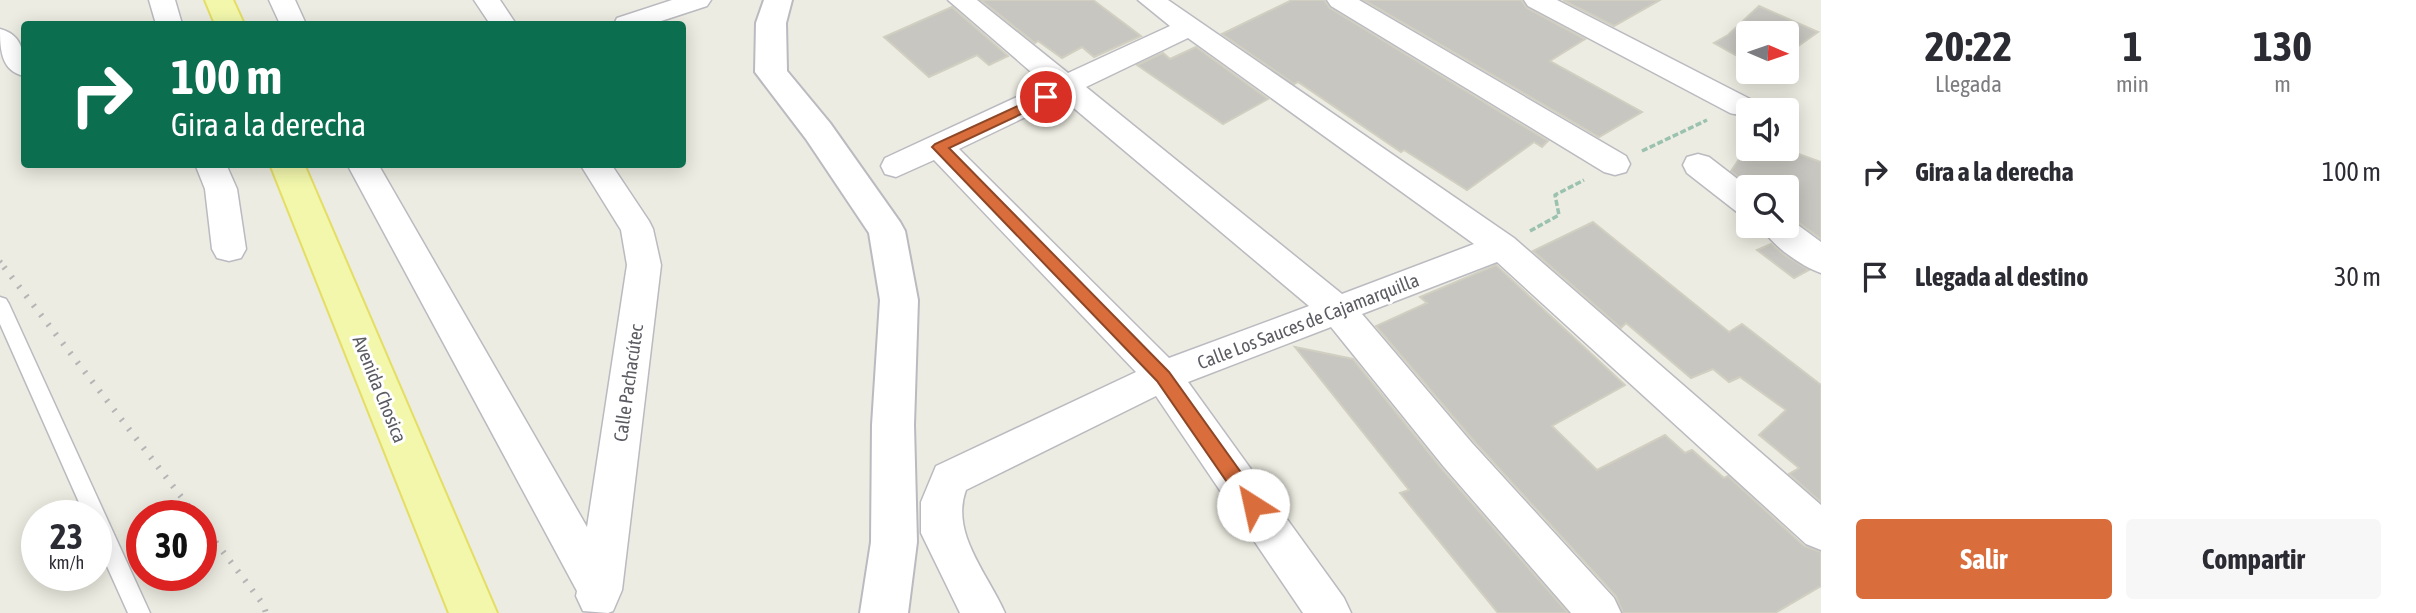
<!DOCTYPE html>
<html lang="es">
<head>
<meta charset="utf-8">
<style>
  body { margin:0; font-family:"Asap Condensed",sans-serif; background:#f7f7f7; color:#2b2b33; height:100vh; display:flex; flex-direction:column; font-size:26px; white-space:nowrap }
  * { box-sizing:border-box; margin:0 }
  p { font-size:23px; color:#7c7c81 }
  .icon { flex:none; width:38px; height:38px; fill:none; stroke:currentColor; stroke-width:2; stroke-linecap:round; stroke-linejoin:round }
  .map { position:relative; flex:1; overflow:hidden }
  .side { display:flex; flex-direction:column; background:#fff; width:595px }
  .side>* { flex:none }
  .hud { position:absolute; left:21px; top:21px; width:665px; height:147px; border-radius:7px; box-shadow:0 4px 18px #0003; background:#0b6e4f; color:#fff; overflow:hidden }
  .needle { width:46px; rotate:92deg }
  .tools { position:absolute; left:1736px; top:21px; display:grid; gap:14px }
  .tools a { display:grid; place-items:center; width:63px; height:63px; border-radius:7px; background:#fff; box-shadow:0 4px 18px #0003; font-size:35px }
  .speed { position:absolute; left:21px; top:500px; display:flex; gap:14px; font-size:35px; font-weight:700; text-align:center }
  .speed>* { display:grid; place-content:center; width:91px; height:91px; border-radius:50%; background:#fff; box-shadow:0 4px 18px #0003; line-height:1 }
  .speed small { font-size:18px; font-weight:400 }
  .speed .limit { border:10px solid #d22; background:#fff; color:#111 }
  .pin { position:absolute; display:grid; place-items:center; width:60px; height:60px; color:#fff; margin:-30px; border:4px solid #fff; border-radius:50%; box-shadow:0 2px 7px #0007 }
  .me { position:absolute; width:77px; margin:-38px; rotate:325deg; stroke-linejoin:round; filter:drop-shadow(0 0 5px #0008) }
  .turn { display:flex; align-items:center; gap:24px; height:147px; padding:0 35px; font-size:32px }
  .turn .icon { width:91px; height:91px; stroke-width:2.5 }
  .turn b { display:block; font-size:49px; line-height:60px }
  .eta { display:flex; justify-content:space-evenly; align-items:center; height:119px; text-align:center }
  .eta b { font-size:42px; font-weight:700; line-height:49px }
  .primary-button { display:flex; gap:14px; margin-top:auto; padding:14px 35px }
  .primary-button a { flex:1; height:80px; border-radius:7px; background:#d96d3c; color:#fff; font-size:28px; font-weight:700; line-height:80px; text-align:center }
  .primary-button a+a { background:#f7f7f7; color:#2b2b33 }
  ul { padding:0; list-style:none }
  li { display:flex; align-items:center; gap:21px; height:105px; padding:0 35px }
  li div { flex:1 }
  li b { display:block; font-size:26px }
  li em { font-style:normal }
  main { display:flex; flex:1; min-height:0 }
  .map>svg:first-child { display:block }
  .building { fill:#c8c6c0; stroke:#d0cfc1; stroke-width:2 }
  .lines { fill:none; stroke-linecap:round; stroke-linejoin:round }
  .service-casing { stroke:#babac0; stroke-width:3 }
  .minor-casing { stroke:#babac0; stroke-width:3 }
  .tertiary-casing { stroke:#babac0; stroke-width:4 }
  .primary-casing { stroke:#e4de64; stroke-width:4 }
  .path { stroke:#9bc1af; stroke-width:3.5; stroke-dasharray:6 2.5; stroke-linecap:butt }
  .service { fill:#fff; fill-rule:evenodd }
  .minor { fill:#fff; fill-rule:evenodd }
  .tertiary { fill:#fff; fill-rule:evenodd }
  .primary { fill:#f2f7ac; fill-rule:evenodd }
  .rail-far1 { stroke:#b5b5b6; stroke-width:4.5; stroke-dasharray:2 8; stroke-linecap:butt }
  .rail { stroke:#b5b5b6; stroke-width:6; stroke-dasharray:2 10; stroke-linecap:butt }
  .route { fill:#d96d3c; stroke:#8d4727; stroke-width:2 }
  .labels { text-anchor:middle; stroke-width:6; stroke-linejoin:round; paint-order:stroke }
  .street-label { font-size:19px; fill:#5b5c62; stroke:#fff }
</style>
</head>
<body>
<main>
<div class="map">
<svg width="1821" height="613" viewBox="0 0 1821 613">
  <rect width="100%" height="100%" fill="#ecece2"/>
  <path class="building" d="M981 0H1093L1141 36 1094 57 1082 47 1062 58 1038 41 1035 43Z
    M1292 0H1324L1330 8 1548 141 1542 147 1534 142 1467 190 1404 150 1401 152 1298 82 1294 84 1222 34Z
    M1364 0H1521L1527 8 1585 39 1550 61 1642 112 1599 137Z
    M1563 0H1660L1614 26Z
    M1759 6 1818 32 1787 54V33H1748V62L1714 43 1728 35Z
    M952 7 1008 56 989 65 977 55 929 77 884 37Z
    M1196 47 1268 99 1223 124 1137 65 1163 53 1170 59Z
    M1748 146V149H1785L1821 162V239L1787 214V187H1751L1731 171Z
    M1593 222 1729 332 1742 324 1821 385V502L1789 474 1799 468 1759 435 1786 410 1740 377 1729 382 1713 369 1691 378 1626 323 1621 328 1533 251Z
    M1771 244 1786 256 1809 270 1794 278 1757 250Z
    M1496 265 1625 385 1552 426 1597 470 1665 435 1685 453 1692 450 1724 478 1728 476 1804 546 1821 552V586L1775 613H1623L1616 596 1474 441 1376 326 1427 303 1420 297Z
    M1295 347 1353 359 1442 469 1568 613H1498L1400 493 1409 490Z"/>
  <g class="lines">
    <g class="service-casing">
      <path id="service" d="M0 297 6 299 9 304 150 613H128L96 542V516H85L0 324Z"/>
    </g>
    <g class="minor-casing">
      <path id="minor" d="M149 0H175L182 24H156Z
        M269 0H295L306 24H280Z
        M474 0H500L516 24H490Z
        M672 0H711L707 6 652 24H614L617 18Z
        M948 0H977L1068 73 1170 26 1138 0H1168L1514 238 1821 505V550L1806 544 1497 262 1362 314 1472 443 1614 598 1621 613H1571L1444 467 1331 327 1188 382 1344 598 1351 613H1303L1156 396 966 490C950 533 988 574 1005 613H960L921 533V502L936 466 1136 372 934 160 896 177 885 174 881 166 885 158 1045 84ZM1188 38 1474 244 1342 294 1086 87ZM1063 99 1309 306 1169 358 959 149Z
        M1327 0H1359L1626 156 1630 164 1626 172 1615 175 1604 172 1331 6Z
        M1524 0H1557L1750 99 1755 106C1749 115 1741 116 1730 113L1528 6Z
        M0 29C24 35 24 55 24 76 1 71 0 49 0 29Z
        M1698 154 1709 157 1748 187V215L1737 212 1687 173 1683 165 1687 157Z
        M195 164H226L237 189 246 249 241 258 229 261 217 258 212 249 205 189Z
        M347 164H378L587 527 627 265 621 230 580 164H611L649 221 653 229 661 265 622 590 613 611 608 613 583 611 576 596 577 591Z
        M1787 217 1821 242V273C1801 266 1771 245 1761 226H1787Z"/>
    </g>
    <g class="tertiary-casing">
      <path id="tertiary" d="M764 0H792L786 23 787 71 830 123 900 222 905 231 918 300 914 425 917 542 908 613H860L871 542 872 425 880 300 869 233 806 139 755 72 756 23Z"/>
    </g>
    <g class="primary-casing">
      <path id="primary" d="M205 0H233L244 24H215Z
        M270 164H304L497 613H449Z"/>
    </g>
    <path class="path" d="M1642 151 1707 120
      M1530 231 1559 215 1555 195 1584 180"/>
    <use href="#service" class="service"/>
    <use href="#minor" class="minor"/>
    <use href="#tertiary" class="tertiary"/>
    <use href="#primary" class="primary"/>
    <path class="rail-far1" d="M0 261 6 268"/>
    <path class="rail" d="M4 267 196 516
      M201 523 263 604 266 613"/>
  </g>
  <path class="route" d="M1046 93 1053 97 1051 100 949 148 1169 372 1260 499 1263 505 1260 511 1253 514 1247 511 1157 381 932 147 935 144Z"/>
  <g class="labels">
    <g class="street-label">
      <text transform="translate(1308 321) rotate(-21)" y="7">Calle Los Sauces de Cajamarquilla</text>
      <text transform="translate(628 383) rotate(-82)" y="7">Calle Pachacútec</text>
      <text transform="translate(380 389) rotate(68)" y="7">Avenida Chosica</text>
    </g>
  </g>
</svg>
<div class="tools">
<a><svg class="needle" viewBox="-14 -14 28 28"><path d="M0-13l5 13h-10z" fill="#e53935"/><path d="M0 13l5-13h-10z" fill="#7c7c81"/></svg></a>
<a><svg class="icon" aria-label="sound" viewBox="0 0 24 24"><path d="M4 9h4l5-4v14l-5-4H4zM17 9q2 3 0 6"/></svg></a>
<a><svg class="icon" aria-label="search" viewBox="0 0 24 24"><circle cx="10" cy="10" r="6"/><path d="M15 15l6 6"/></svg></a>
</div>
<div class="speed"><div>23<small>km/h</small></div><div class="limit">30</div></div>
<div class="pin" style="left:1046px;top:97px;background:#d93025"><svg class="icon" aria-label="arrive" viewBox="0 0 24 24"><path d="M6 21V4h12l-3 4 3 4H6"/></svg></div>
<svg class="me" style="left:1253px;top:505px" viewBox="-20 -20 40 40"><circle r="19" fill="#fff"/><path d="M0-13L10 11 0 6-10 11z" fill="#d96d3c"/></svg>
<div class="hud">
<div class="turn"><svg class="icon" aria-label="right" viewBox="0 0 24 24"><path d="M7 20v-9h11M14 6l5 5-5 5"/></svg><div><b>100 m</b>Gira a la derecha</div></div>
</div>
</div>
<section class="side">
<div class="eta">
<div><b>20:22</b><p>Llegada</p></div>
<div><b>1</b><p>min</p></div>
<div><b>130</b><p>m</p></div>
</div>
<ul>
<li><svg class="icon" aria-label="right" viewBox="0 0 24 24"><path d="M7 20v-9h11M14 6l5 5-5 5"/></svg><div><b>Gira a la derecha</b></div><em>100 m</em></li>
<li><svg class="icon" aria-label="arrive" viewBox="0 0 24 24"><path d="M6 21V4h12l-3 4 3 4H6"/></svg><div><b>Llegada al destino</b></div><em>30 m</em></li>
</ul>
<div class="primary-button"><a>Salir</a><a>Compartir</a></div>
</section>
</main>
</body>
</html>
